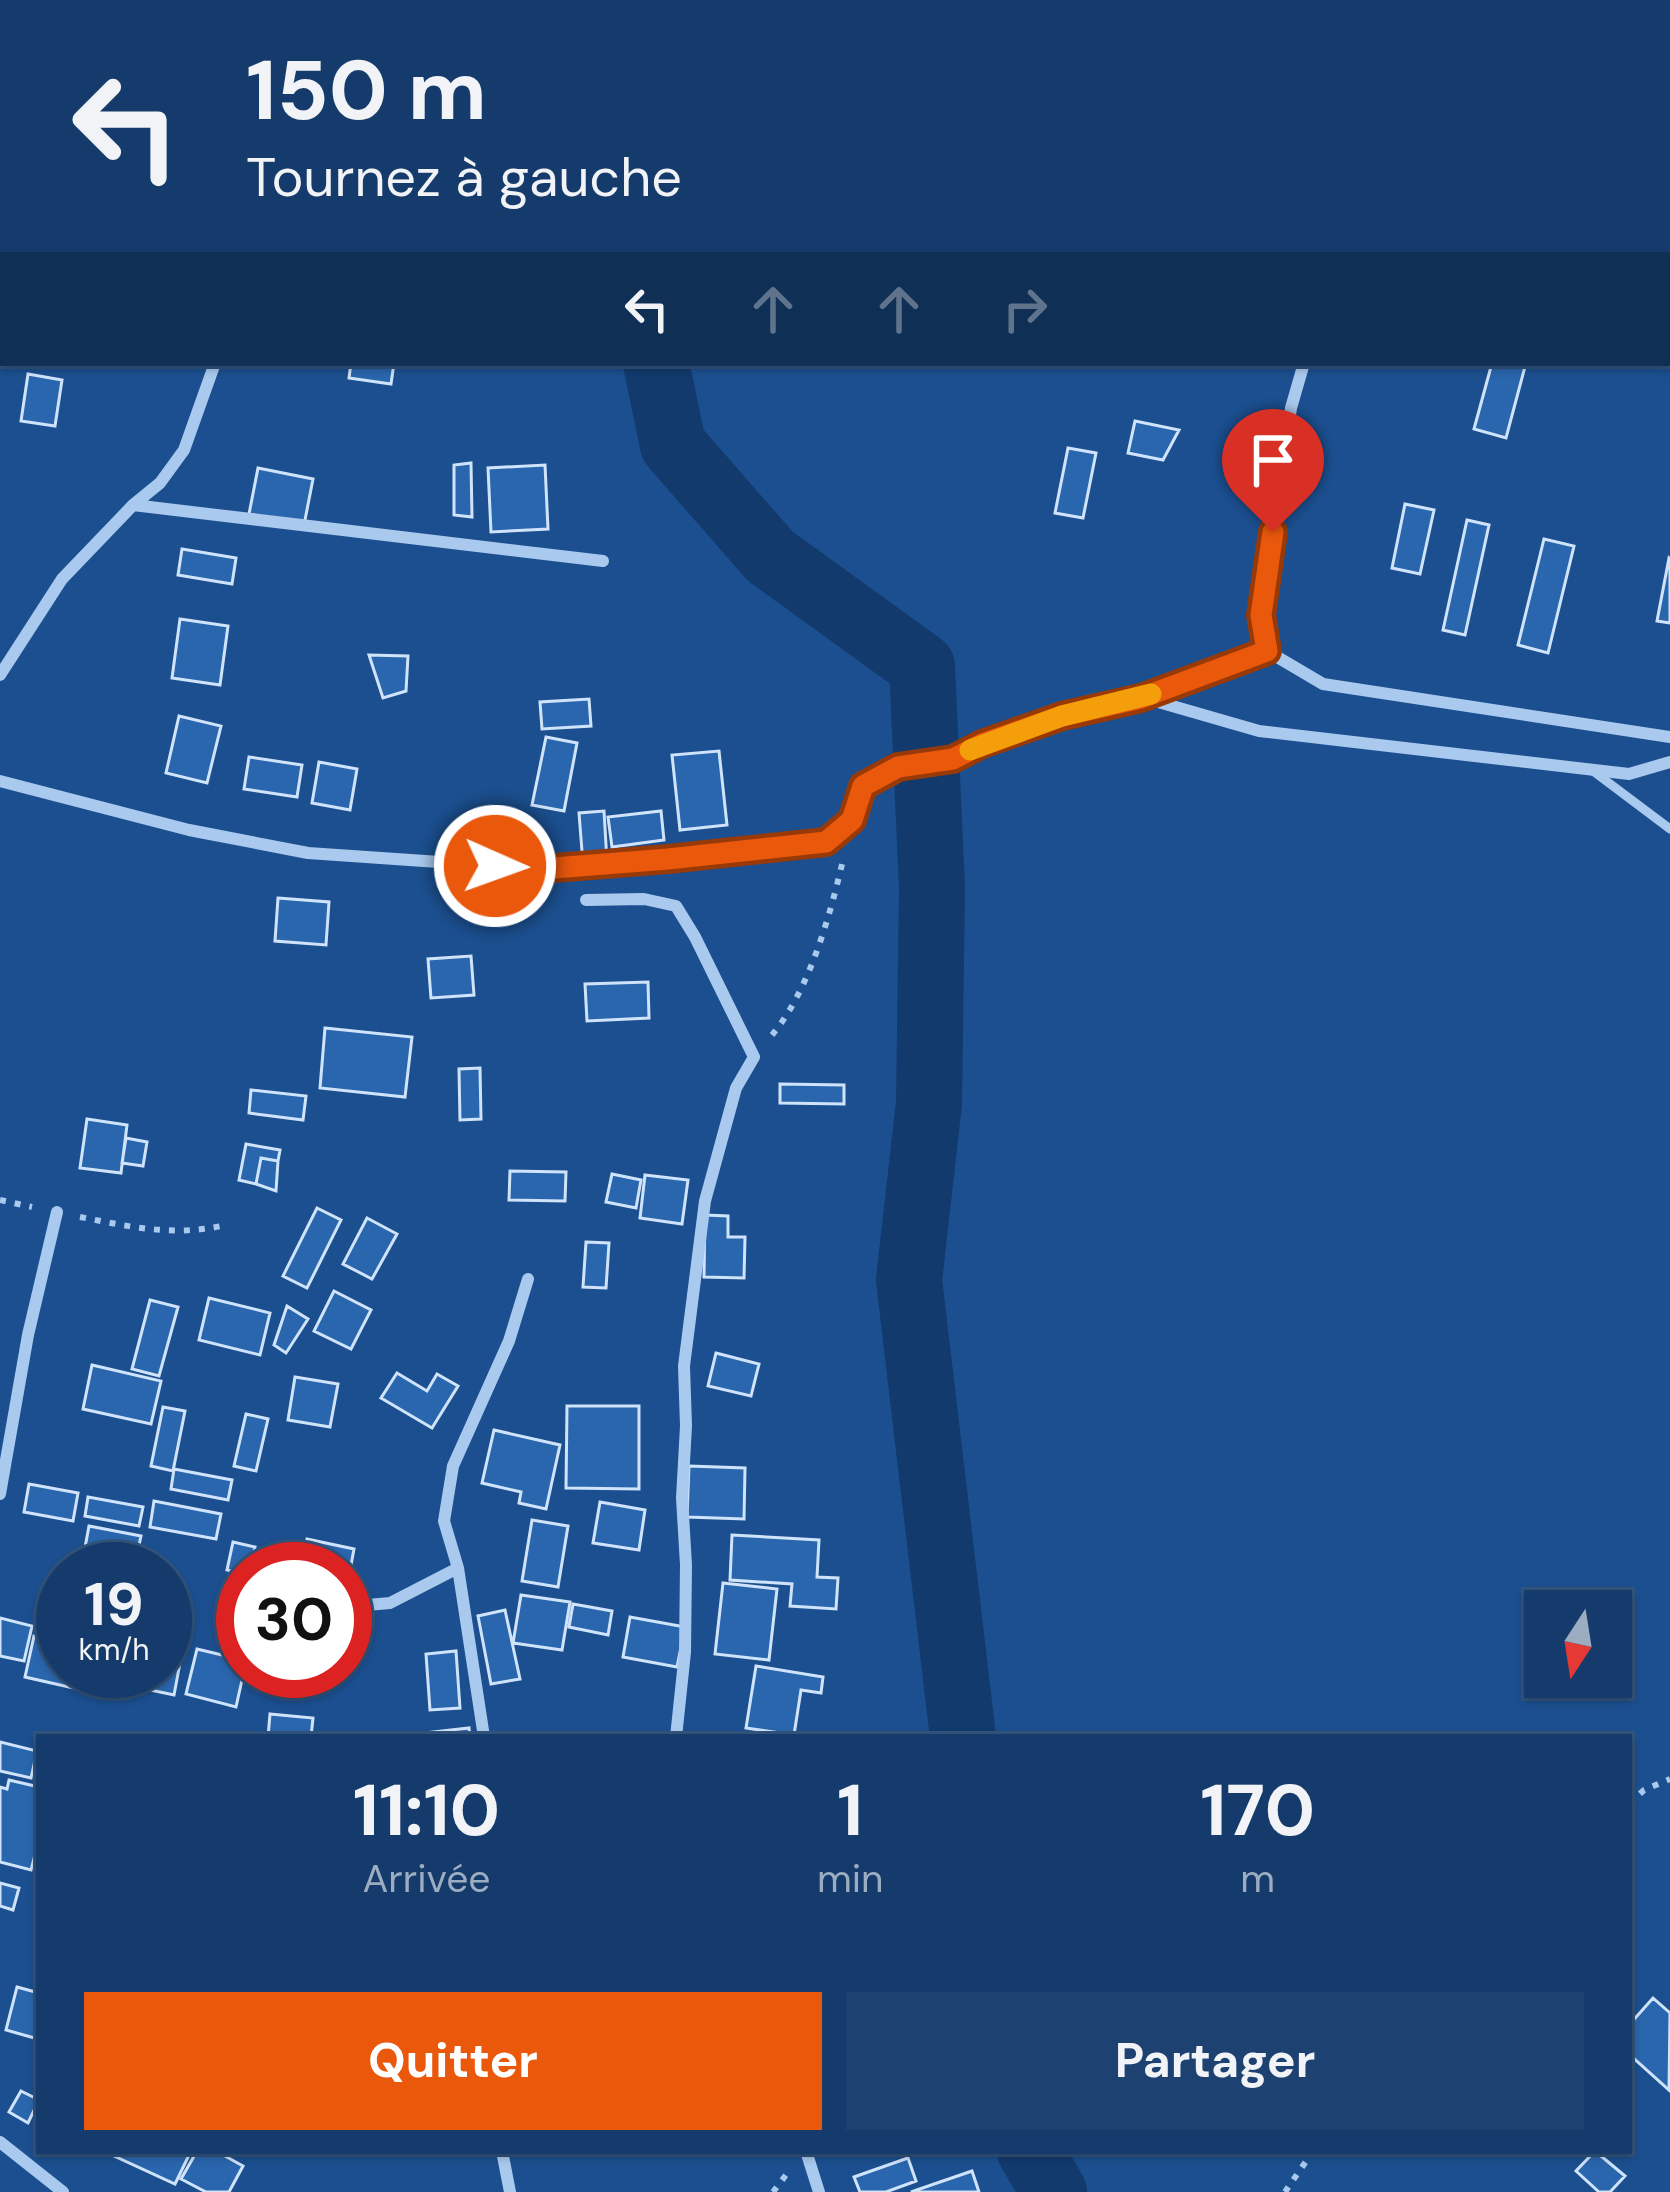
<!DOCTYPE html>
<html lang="fr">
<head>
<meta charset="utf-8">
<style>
  body { margin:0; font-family:"DM Sans",sans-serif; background:#1d4271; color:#f1f3f6; height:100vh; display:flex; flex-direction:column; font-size:45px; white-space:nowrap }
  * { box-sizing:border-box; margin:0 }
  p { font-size:39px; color:#9dadc1 }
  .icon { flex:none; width:66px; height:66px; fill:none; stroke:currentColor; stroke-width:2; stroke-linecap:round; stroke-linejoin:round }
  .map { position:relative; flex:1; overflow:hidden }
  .sheet { position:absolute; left:36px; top:1734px; width:1596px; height:420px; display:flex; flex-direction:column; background:#143b6b; border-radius:0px; box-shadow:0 3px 9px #0004,0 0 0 3px #33557e }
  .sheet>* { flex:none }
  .guide { position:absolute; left:0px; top:0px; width:1671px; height:366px; box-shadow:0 3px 9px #0004,0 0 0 3px #33557e; background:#143b6b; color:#f1f3f6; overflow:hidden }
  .needle { width:78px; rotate:192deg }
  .tools { position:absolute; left:1524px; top:1590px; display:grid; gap:24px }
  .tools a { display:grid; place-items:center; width:108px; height:108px; border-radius:0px; background:#143b6b; box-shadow:0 3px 9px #0004,0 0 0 3px #33557e; font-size:60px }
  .speed { position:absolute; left:36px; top:1542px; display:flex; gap:24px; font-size:60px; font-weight:700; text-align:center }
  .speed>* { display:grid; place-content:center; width:156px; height:156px; border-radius:50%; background:#143b6b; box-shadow:0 3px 9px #0004,0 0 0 3px #33557e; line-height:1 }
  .speed small { font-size:30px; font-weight:400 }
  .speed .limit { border:18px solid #d22; background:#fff; color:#111 }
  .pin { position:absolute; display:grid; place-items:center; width:102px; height:102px; color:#fff; margin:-123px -51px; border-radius:50% 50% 50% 0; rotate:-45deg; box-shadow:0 0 12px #0007 }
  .pin .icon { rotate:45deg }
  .me { position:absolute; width:132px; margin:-66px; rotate:92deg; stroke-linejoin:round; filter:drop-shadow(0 0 9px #0008) }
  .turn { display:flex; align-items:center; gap:42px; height:252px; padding:0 48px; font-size:54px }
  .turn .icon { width:156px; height:156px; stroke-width:2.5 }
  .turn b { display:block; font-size:84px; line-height:102px }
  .lanes { display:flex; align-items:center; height:114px; padding:0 48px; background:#0003; justify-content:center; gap:60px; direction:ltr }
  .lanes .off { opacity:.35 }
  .eta { display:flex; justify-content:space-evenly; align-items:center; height:204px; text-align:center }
  .eta b { font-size:72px; font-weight:700; line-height:84px }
  .cta { display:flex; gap:24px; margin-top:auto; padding:24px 48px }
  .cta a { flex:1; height:138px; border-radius:0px; background:#ea580c; color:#fff; font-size:48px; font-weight:700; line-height:138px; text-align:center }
  .cta a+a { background:#1d4271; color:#f1f3f6 }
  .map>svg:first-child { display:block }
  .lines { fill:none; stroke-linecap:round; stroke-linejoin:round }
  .river { stroke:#123a6d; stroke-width:66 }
  .building { fill:#2a66ad; stroke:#cfe3fa; stroke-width:3 }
  .path { stroke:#a9c9ee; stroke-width:6; stroke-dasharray:6 9; stroke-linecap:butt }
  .service { stroke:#a9c9ee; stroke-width:9 }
  .minor { stroke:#a9c9ee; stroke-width:12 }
  .route-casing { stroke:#983908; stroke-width:30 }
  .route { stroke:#ea580c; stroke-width:21 }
  .slow { stroke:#f59e0b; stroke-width:21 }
</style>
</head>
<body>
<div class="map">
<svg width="1670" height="2192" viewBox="0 0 1670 2192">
  <rect width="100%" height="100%" fill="#1b4f8f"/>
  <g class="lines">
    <path class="river" d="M673 0V3
      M656 363 673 445 770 556 922 666 932 887 929 1103 909 1280 963 1737
      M1030 2151 1054 2192"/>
  </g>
  <path class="building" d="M351 363H394L391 384 349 378Z
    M1492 363H1526L1506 438 1474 429Z
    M28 374 62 380 55 426 21 421Z
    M1135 421 1179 430 1163 460 1128 453Z
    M1068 448 1096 453 1083 518 1055 513Z
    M471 463 472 517 454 515V465Z
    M545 465 548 529 491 532 488 468Z
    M258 468 313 479 304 525 249 514Z
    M1405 504 1434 510 1420 574 1392 568Z
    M1467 520 1489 525 1465 635 1443 630Z
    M1544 539 1574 546 1548 653 1518 645Z
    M182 549 236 558 232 584 178 575Z
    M1669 558 1670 559V623L1657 621Z
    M180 619 228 626 220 685 172 678Z
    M369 655 408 656 406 691 383 698Z
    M589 699 591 726 542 729 540 702Z
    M179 716 221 726 207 783 166 773Z
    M546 737 577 743 564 811 532 805Z
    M719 751 727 825 680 830 672 755Z
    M249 757 302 765 297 797 244 789Z
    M319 762 357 769 350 810 312 803Z
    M604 811 607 862 583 864 579 813Z
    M661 811 664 840 612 847 608 817Z
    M278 898 329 902 326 945 275 941Z
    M471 956 474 995 431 998 428 959Z
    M648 982 649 1018 587 1021 585 984Z
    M325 1028 412 1037 405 1097 320 1088Z
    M480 1068 481 1119 460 1120 459 1069Z
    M780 1084 844 1085V1104L780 1103Z
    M251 1090 306 1096 303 1120 249 1113Z
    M87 1119 127 1125 121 1173 80 1168Z
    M126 1138 147 1142 143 1166 122 1163Z
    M246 1144 280 1150 278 1161 261 1158 256 1184 239 1180Z
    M261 1158 278 1161 276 1191 256 1184Z
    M510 1171 566 1172 565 1201 509 1200Z
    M612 1174 641 1180 636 1208 606 1202Z
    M645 1175 688 1180 682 1224 640 1218Z
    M317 1208 341 1220 307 1288 283 1276Z
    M705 1215 728 1216V1237H745L744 1278 704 1277Z
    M367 1218 397 1234 372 1279 343 1264Z
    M586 1242 609 1243 606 1288 583 1287Z
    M334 1291 371 1310 351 1349 314 1331Z
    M209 1298 270 1313 260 1355 199 1340Z
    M150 1300 178 1307 159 1376 132 1369Z
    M287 1306 308 1319 286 1353 274 1345Z
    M716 1353 759 1364 751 1396 708 1386Z
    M92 1365 161 1381 151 1424 83 1409Z
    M397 1373 427 1391 437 1374 458 1386 432 1428 381 1398Z
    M295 1377 338 1384 330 1427 288 1420Z
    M567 1406H639V1489L566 1488Z
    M163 1407 185 1411 173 1471 151 1466Z
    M246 1414 268 1419 256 1471 234 1466Z
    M494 1430 560 1445 546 1509 519 1503 521 1492 482 1483Z
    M689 1466 745 1468 744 1519 687 1517Z
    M174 1469 232 1480 228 1500 171 1489Z
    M29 1484 78 1493 73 1521 24 1512Z
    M88 1497 143 1507 139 1526 85 1516Z
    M154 1501 221 1514 216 1539 150 1527Z
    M600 1502 645 1510 639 1550 593 1543Z
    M532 1520 568 1526 558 1587 522 1581Z
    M89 1526 141 1536 134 1569H81Z
    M732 1535 819 1540 817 1577 838 1578 836 1609 790 1606 792 1584 730 1580Z
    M307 1539 354 1549 349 1576 345 1575V1569L302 1566Z
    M233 1542 255 1547 250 1569H243V1574L227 1570Z
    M723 1583 777 1589 769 1660 715 1654Z
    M521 1595 570 1602 562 1650 513 1643Z
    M44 1603 63 1606V1625L41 1622Z
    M573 1604 612 1611 608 1635 569 1627Z
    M505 1610 520 1679 491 1684 478 1616Z
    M630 1617 685 1627 677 1667 623 1657Z
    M0 1618 32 1626 24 1661 0 1656Z
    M34 1636 63 1642V1671H86L82 1690 25 1677Z
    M197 1649 243 1660 244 1671 236 1707 186 1694Z
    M456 1651 460 1708 430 1710 426 1654Z
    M165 1660 180 1663 174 1695 122 1684 125 1671H165Z
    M756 1666 823 1677 821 1693 801 1690 794 1735 746 1728Z
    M270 1714 313 1718 311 1737H268Z
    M469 1728 470 1737H397V1736Z
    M0 1742 37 1751 31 1778 0 1771Z
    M9 1780 39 1787V1839L31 1870 0 1862V1787L7 1789Z
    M0 1883 19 1888 13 1910 0 1906Z
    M17 1987 39 1993 38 2039 6 2030Z
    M1653 1998 1670 2013 1669 2090 1629 2054V2025Z
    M21 2091 39 2100 28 2123 9 2112Z
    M114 2151H191L175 2184 112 2155Z
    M197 2151H216L243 2166 229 2192H206L181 2179Z
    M1595 2151 1625 2176 1610 2192H1599L1576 2171Z
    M908 2158 916 2181 886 2192H860L854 2177Z
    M972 2171 979 2192H911Z"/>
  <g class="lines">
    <path class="path" d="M0 206H3
      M772 1035C809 991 830 916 843 860
      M0 1200 32 1207
      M80 1217C132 1227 173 1237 226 1225
      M1629 1804 1644 1790 1670 1779
      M773 2192 789 2171
      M1285 2192 1313 2151"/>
    <path class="service" d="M1593 771 1670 829"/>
    <path class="minor" d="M393 3 395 0
      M1030 3 1031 0
      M1419 3V0
      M1658 3 1659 0
      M1668 331 1670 332
      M1304 363 1291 408 1261 615 1267 651 1323 684 1670 737
      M133 505 603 561
      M0 675 62 579 133 505 160 483 184 450 215 363
      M1141 697 1259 731 1629 774 1670 762
      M0 781 189 830 308 853 541 869 667 859 826 842 852 820 863 786 898 767 953 759 982 744 1062 716 1141 697 1267 651
      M586 900 644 899 676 906 695 937 754 1057 736 1088 705 1201 684 1366 686 1426 682 1498 686 1565 685 1652 676 1737
      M0 1494 28 1335 57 1212
      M345 1607 390 1603 458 1568
      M484 1737 458 1568 444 1521 453 1466 509 1341 528 1279
      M0 2142 63 2192
      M502 2151 510 2192
      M806 2151 819 2192"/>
  </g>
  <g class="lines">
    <g class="route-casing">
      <path id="route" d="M495 866 541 869 668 859 826 842 852 820 863 786 898 767 953 759 982 744 1062 716 1141 698 1267 651 1261 615 1273 532"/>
    </g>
    <use href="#route" class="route"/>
    <path class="slow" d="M970 750 1062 716 1151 694"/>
  </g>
</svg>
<div class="tools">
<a><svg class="needle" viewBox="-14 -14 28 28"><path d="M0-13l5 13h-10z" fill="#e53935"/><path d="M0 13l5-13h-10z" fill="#9dadc1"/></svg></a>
</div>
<div class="speed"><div>19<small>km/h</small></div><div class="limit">30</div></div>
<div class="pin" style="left:1273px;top:532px;background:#d93025"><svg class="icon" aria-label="arrive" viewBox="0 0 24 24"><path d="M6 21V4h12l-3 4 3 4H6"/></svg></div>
<svg class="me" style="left:495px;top:866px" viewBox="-20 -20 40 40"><circle r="17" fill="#ea580c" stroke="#fff" stroke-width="3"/><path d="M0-11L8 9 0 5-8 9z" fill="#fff"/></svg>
<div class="guide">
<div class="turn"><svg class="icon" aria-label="left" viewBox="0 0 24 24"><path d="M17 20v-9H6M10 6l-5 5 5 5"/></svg><div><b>150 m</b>Tournez à gauche</div></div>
<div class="lanes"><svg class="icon" aria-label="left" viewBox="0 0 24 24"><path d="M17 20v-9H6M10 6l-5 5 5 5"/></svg><svg class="icon off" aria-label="ahead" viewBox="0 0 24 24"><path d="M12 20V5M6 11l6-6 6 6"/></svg><svg class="icon off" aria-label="ahead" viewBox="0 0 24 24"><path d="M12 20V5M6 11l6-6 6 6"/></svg><svg class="icon off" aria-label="right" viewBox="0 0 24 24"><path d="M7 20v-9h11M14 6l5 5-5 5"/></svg></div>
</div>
<section class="sheet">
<div class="eta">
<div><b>11:10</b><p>Arrivée</p></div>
<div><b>1</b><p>min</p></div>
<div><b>170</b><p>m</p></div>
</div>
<div class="cta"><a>Quitter</a><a>Partager</a></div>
</section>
</div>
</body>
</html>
